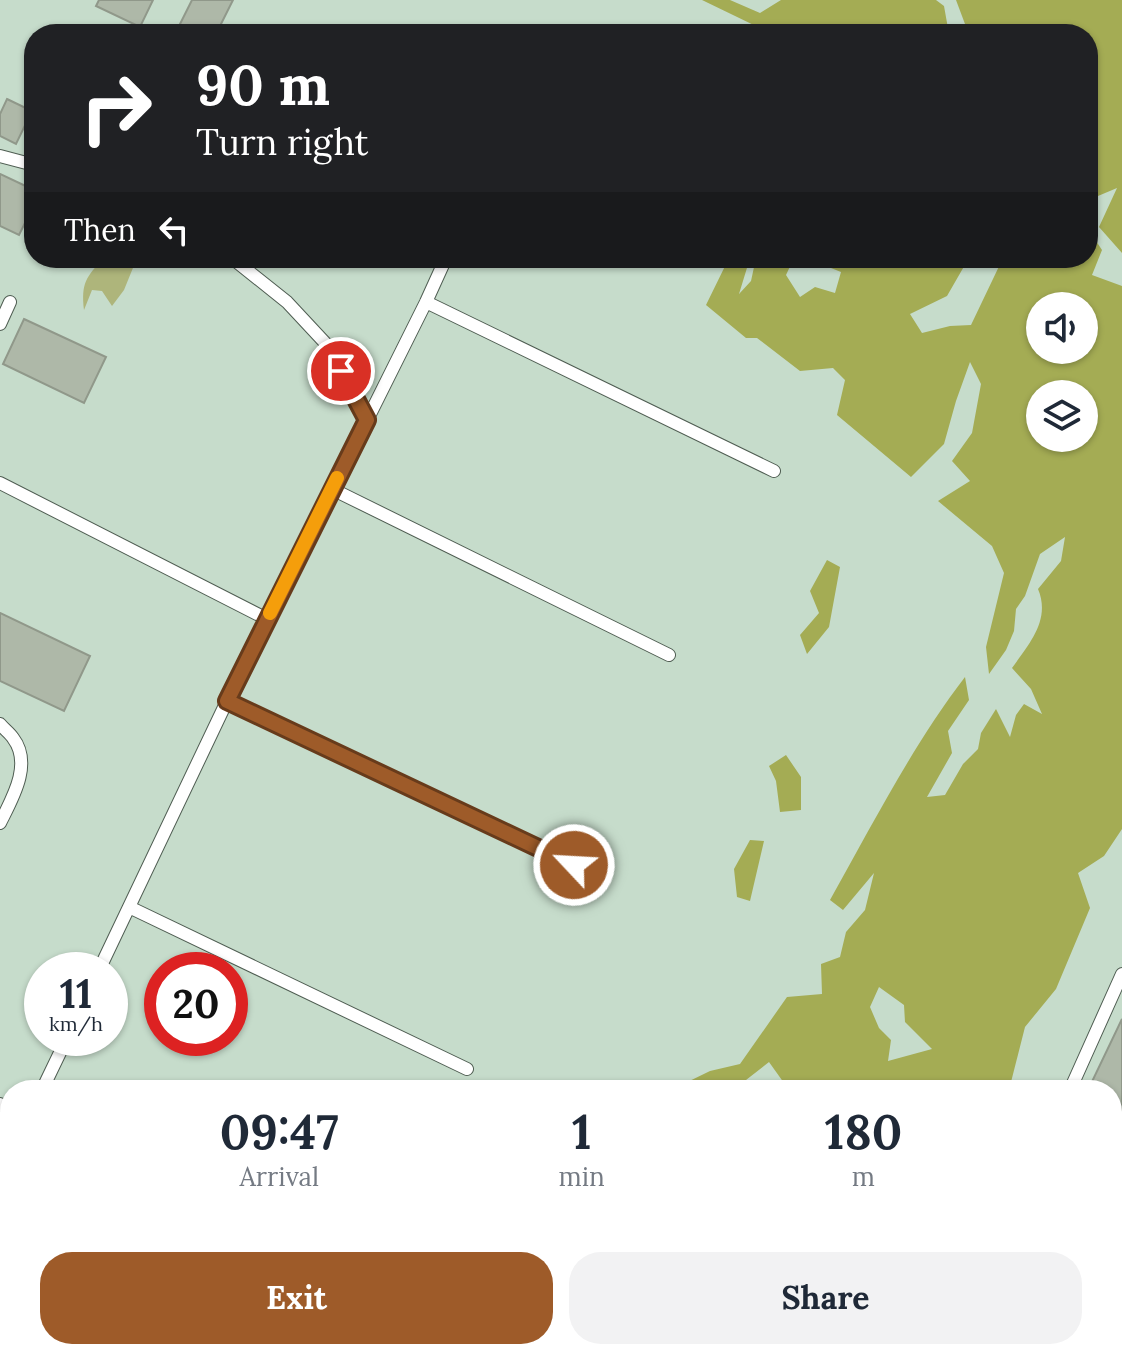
<!DOCTYPE html>
<html lang="en">
<head>
<meta charset="utf-8">
<style>
  body { margin:0; font-family:Lora,serif; background:#f2f2f3; color:#1f2937; height:100vh; display:flex; flex-direction:column; font-size:30px; white-space:nowrap }
  * { box-sizing:border-box; margin:0 }
  p { font-size:26px; color:#747a83 }
  .icon { flex:none; width:44px; height:44px; fill:none; stroke:currentColor; stroke-width:2; stroke-linecap:round; stroke-linejoin:round }
  .map { position:relative; flex:1; overflow:hidden }
  .details { position:absolute; left:0px; top:1080px; width:1122px; height:280px; display:flex; flex-direction:column; background:#fff; border-radius:32px 32px 0 0; box-shadow:0 2px 6px #0004 }
  .details>* { flex:none }
  .banner { position:absolute; left:24px; top:24px; width:1074px; height:244px; border-radius:32px; box-shadow:0 2px 6px #0004; background:#202124; color:#fff; overflow:hidden }
  .buttons { position:absolute; left:1026px; top:292px; display:grid; gap:16px }
  .buttons a { display:grid; place-items:center; width:72px; height:72px; border-radius:50%; background:#fff; box-shadow:0 2px 6px #0004; font-size:40px }
  .speed { position:absolute; left:24px; top:952px; display:flex; gap:16px; font-size:40px; font-weight:700; text-align:center }
  .speed>* { display:grid; place-content:center; width:104px; height:104px; border-radius:50%; background:#fff; box-shadow:0 2px 6px #0004; line-height:1 }
  .speed small { font-size:20px; font-weight:400 }
  .speed .limit { border:12px solid #d22; background:#fff; color:#111 }
  .pin { position:absolute; display:grid; place-items:center; width:68px; height:68px; color:#fff; margin:-34px; border:4px solid #fff; border-radius:50%; box-shadow:0 2px 8px #0007 }
  .me { position:absolute; width:88px; margin:-44px; rotate:295deg; stroke-linejoin:round; filter:drop-shadow(0 0 6px #0008) }
  .turn { display:flex; align-items:center; gap:28px; height:168px; padding:0 40px; font-size:36px }
  .turn .icon { width:104px; height:104px; stroke-width:2.5 }
  .turn b { display:block; font-size:56px; line-height:68px }
  .then { display:flex; align-items:center; height:76px; padding:0 40px; background:#0003; gap:16px; font-size:30px }
  .eta { display:flex; justify-content:space-evenly; align-items:center; height:136px; text-align:center }
  .eta b { font-size:48px; font-weight:800; line-height:56px }
  .primary-button { display:flex; gap:16px; margin-top:auto; padding:16px 40px }
  .primary-button a { flex:1; height:92px; border-radius:32px; background:#9e5b29; color:#fff; font-size:32px; font-weight:800; line-height:92px; text-align:center }
  .primary-button a+a { background:#f2f2f3; color:#1f2937 }
  .map>svg:first-child { display:block }
  .built { fill:#c6dccb; fill-rule:evenodd }
  .green { fill:#aeb57b }
  .forest { fill:#a4ac54; fill-rule:evenodd }
  .lines { fill:none; stroke-linecap:round; stroke-linejoin:round }
  .taxiway { stroke:#a6b4aa; stroke-width:72 }
  .building { fill:#aeb8a8; stroke:#90988a; stroke-width:2 }
  .lane-casing { stroke:#4f5d52; stroke-width:14 }
  .lane { stroke:#fff; stroke-width:12 }
  .route-casing { stroke:#673b1b; stroke-width:20 }
  .route { stroke:#9e5b29; stroke-width:14 }
  .slow { stroke:#f59e0b; stroke-width:14 }
</style>
</head>
<body>
<div class="map">
<svg width="1122" height="1360" viewBox="0 0 1122 1360">
  <rect width="100%" height="100%" fill="#d6e6da"/>
  <path class="built" d="M0 0H1122V1360H0ZM34 34H1088V258H34ZM1040 306H1084V350H1040ZM1040 394H1084V438H1040ZM42 970H110V1038H42ZM162 970H230V1038H162ZM10 1090H1112V1350H10Z"/>
  <path class="green" d="M104 258H137L124 290 112 306 102 291 92 290 84 310C81 283 86 277 104 258Z"/>
  <path class="forest" d="M702 0H730L760 13 781 0H936L944 6 949 34H821L819 30 799 32 798 34H772Z
    M956 0H1122V253L1099 227 1117 188 1098 196 1088 211V153L1095 147 1088 142V34H957L965 24Z
    M1088 229 1102 250 1092 275 1122 286V829L1104 856 1078 873 1090 908 1056 989 1025 1027 1010 1086 1008 1090H766L784 1083 769 1062 737 1087 752 1090H671L710 1071 740 1064 787 997 822 994 821 964 840 957 846 932 865 910 874 873 843 910 830 900C871 827 914 743 965 677L969 700 948 731 952 753 927 797 945 795 963 764 978 749 981 733 996 709 1010 737 1016 715 1024 704 1042 714 1031 689 1012 668C1029 644 1051 620 1038 589L1061 561 1065 537 1040 554 1025 596 1016 609 1014 631 1006 650 989 674 986 647 1004 573 992 546 938 501 970 481 952 461 972 433 981 384 970 362 956 401 944 444 911 477 837 415 845 380 833 368 800 371 757 338H746L706 305 729 258H750L739 294 751 281 756 258H794L786 275 800 297 815 287 835 293 841 272 806 258H967L966 263 947 296 910 314 922 333 950 326 971 325 1003 258H1088ZM1040 306H1084V350H1040ZM1040 394H1084V438H1040ZM879 987 904 1005 905 1022 932 1049 888 1061 891 1040 879 1028 870 1007Z
    M827 560 840 567 829 627 807 654 800 635 819 613 810 591Z
    M786 755 801 777V810L780 812 776 781 769 766Z
    M750 840 764 841 750 901 737 897 734 869Z
    M1112 1326 1122 1331V1360H981L982 1350H1112Z
    M802 1350H954L949 1360H818Z"/>
  <g class="lines">
    <path class="taxiway" d="M0 1232 10 1237
      M256 1350 278 1360
      M155 1360 170 1350"/>
  </g>
  <path class="building" d="M99 0H153L140 27 96 6Z
    M192 0H233L216 34H175Z
    M7 99 32 111 16 144 0 136V114Z
    M0 174 34 190V205L19 235 0 226Z
    M24 319 106 357 84 403 3 364Z
    M0 613 90 656 64 711 0 681Z
    M1122 1019V1239L1112 1235V1090H1088Z"/>
  <g class="lines">
    <g class="lane-casing">
      <path id="lane" d="M0 156 34 165
        M232 258 287 302 328 346 367 420
        M426 302 774 471
        M0 324 10 302
        M0 483 267 619
        M332 489 669 655
        M227 701 574 865
        M0 724C4 729 10 733 13 738 33 764 12 799 0 823
        M129 907 467 1069
        M99 970 227 701 426 302 446 258
        M42 1090 67 1038
        M1070 1090 1122 974
        M0 1104 10 1109
        M0 1177 10 1156
        M1112 1254 1122 1259"/>
    </g>
    <use href="#lane" class="lane"/>
  </g>
  <g class="lines">
    <g class="route-casing">
      <path id="route" d="M341 371 367 420 227 701 574 865"/>
    </g>
    <use href="#route" class="route"/>
    <path class="slow" d="M270 613 337 478"/>
  </g>
</svg>
<div class="buttons">
<a><svg class="icon" aria-label="sound" viewBox="0 0 24 24"><path d="M4 9h4l5-4v14l-5-4H4zM17 9q2 3 0 6"/></svg></a>
<a><svg class="icon" aria-label="layers" viewBox="0 0 24 24"><path d="M12 4l9 5-9 5-9-5zM3 14l9 5 9-5"/></svg></a>
</div>
<div class="speed"><div>11<small>km/h</small></div><div class="limit">20</div></div>
<div class="pin" style="left:341px;top:371px;background:#d93025"><svg class="icon" aria-label="arrive" viewBox="0 0 24 24"><path d="M6 21V4h12l-3 4 3 4H6"/></svg></div>
<svg class="me" style="left:574px;top:865px" viewBox="-20 -20 40 40"><circle r="17" fill="#9e5b29" stroke="#fff" stroke-width="3"/><path d="M0-11L8 9 0 5-8 9z" fill="#fff"/></svg>
<div class="banner">
<div class="turn"><svg class="icon" aria-label="right" viewBox="0 0 24 24"><path d="M7 20v-9h11M14 6l5 5-5 5"/></svg><div><b>90 m</b>Turn right</div></div>
<div class="then">Then<svg class="icon" aria-label="left" viewBox="0 0 24 24"><path d="M17 20v-9H6M10 6l-5 5 5 5"/></svg></div>
</div>
<section class="details">
<div class="eta">
<div><b>09:47</b><p>Arrival</p></div>
<div><b>1</b><p>min</p></div>
<div><b>180</b><p>m</p></div>
</div>
<div class="primary-button"><a>Exit</a><a>Share</a></div>
</section>
</div>
</body>
</html>
